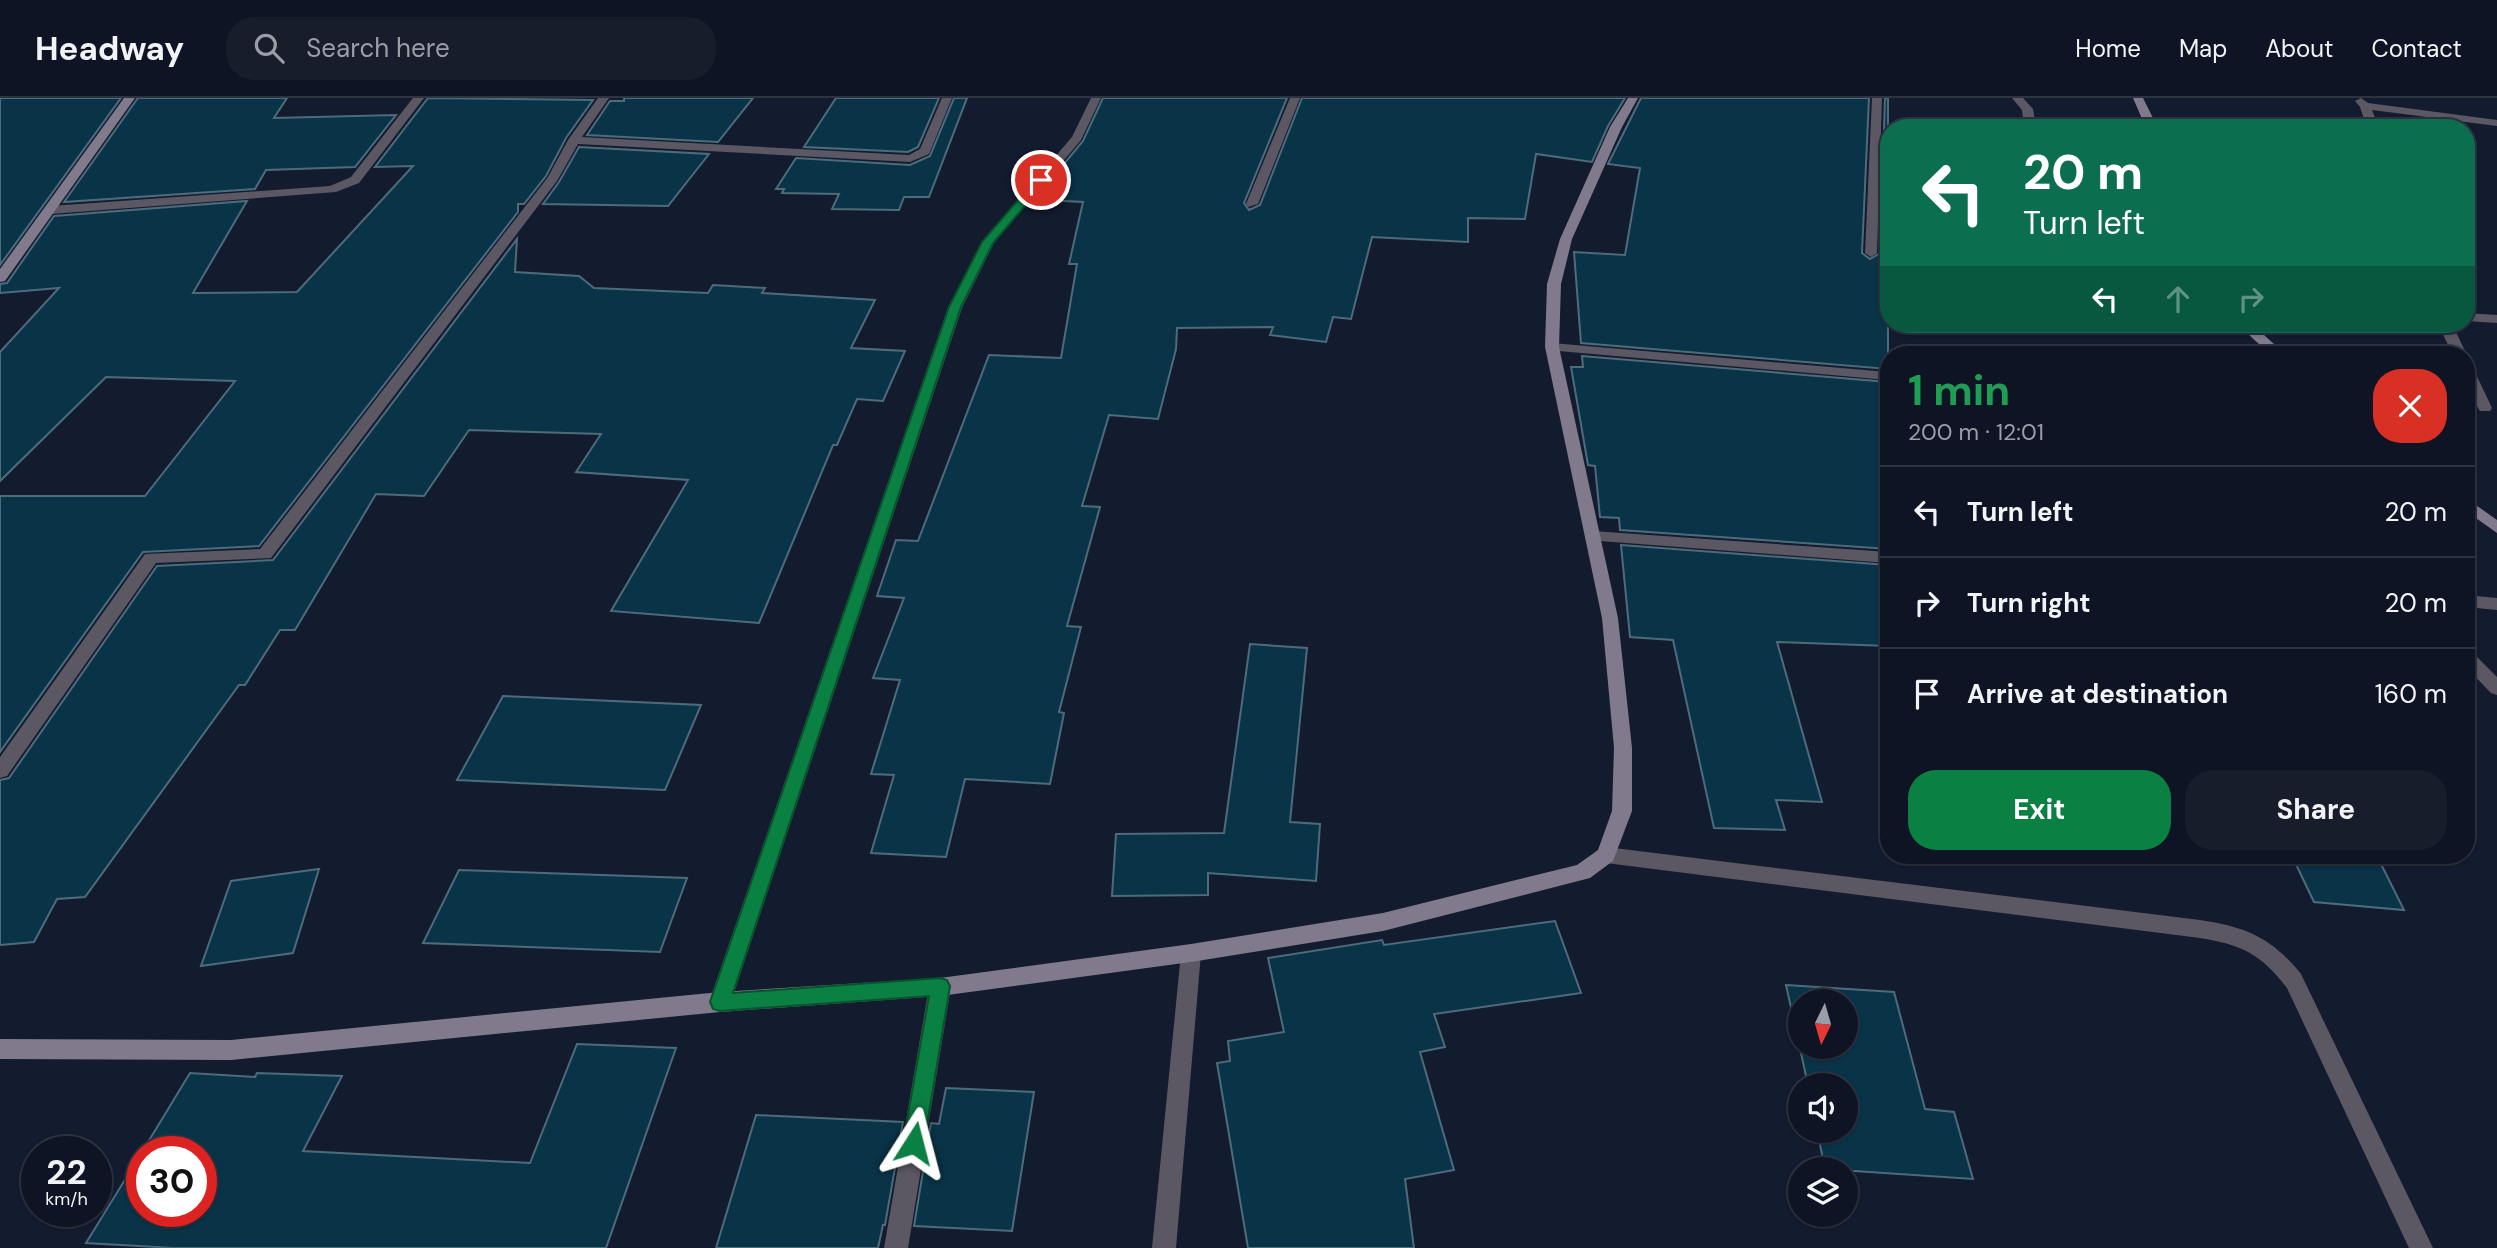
<!DOCTYPE html>
<html lang="en">
<head>
<meta charset="utf-8">
<style>
  body { margin:0; font-family:"DM Sans",sans-serif; background:#171d2b; color:#f1f3f6; height:100vh; display:flex; flex-direction:column; font-size:26px; white-space:nowrap }
  * { box-sizing:border-box; margin:0 }
  p { font-size:23px; color:#9b9ea6 }
  .icon { flex:none; width:38px; height:38px; fill:none; stroke:currentColor; stroke-width:2; stroke-linecap:round; stroke-linejoin:round }
  .map { position:relative; flex:1; overflow:hidden }
  .panel { position:absolute; left:1880px; top:248px; width:595px; height:518px; display:flex; flex-direction:column; background:#0e1423; border-radius:28px; box-shadow:0 2px 5px #0004,0 0 0 2px #2e3341 }
  .panel>* { flex:none }
  .hud { position:absolute; left:1880px; top:21px; width:595px; height:214px; border-radius:28px; box-shadow:0 2px 5px #0004,0 0 0 2px #2e3341; background:#0b6e4f; color:#fff; overflow:hidden }
  .needle { width:46px; rotate:185deg }
  .buttons { position:absolute; left:1788px; top:891px; display:grid; gap:14px }
  .buttons a { display:grid; place-items:center; width:70px; height:70px; border-radius:50%; background:#0e1423; box-shadow:0 2px 5px #0004,0 0 0 2px #2e3341; font-size:35px }
  .speed { position:absolute; left:21px; top:1038px; display:flex; gap:14px; font-size:35px; font-weight:700; text-align:center }
  .speed>* { display:grid; place-content:center; width:91px; height:91px; border-radius:50%; background:#0e1423; box-shadow:0 2px 5px #0004,0 0 0 2px #2e3341; line-height:1 }
  .speed small { font-size:18px; font-weight:400 }
  .speed .limit { border:10px solid #d22; background:#fff; color:#111 }
  .pin { position:absolute; display:grid; place-items:center; width:60px; height:60px; color:#fff; margin:-30px; border:4px solid #fff; border-radius:50%; box-shadow:0 2px 7px #0007 }
  .me { position:absolute; width:77px; margin:-38px; rotate:9deg; stroke-linejoin:round; filter:drop-shadow(0 0 5px #0008) }
  .turn { display:flex; align-items:center; gap:24px; height:147px; padding:0 28px; font-size:32px }
  .turn .icon { width:91px; height:91px; stroke-width:2.5 }
  .turn b { display:block; font-size:49px; line-height:60px }
  .lanes { display:flex; align-items:center; height:66px; padding:0 28px; background:#0003; justify-content:center; gap:35px; direction:ltr }
  .lanes .off { opacity:.35 }
  .round { display:grid; place-items:center; flex:none; width:74px; height:74px; border-radius:28px; background:#171d2b }
  .overview { display:flex; align-items:center; justify-content:space-between; height:119px; padding:0 28px }
  h1 { font-size:42px; font-weight:700; line-height:52px; color:#1e9e55 }
  .action { display:flex; gap:14px; margin-top:auto; padding:14px 28px }
  .action a { flex:1; height:80px; border-radius:28px; background:#0b8043; color:#fff; font-size:28px; font-weight:700; line-height:80px; text-align:center }
  .action a+a { background:#171d2b; color:#f1f3f6 }
  ul { padding:0; list-style:none }
  li { display:flex; align-items:center; gap:21px; height:91px; padding:0 28px; border-top:2px solid #2e3341 }
  li div { flex:1 }
  li b { display:block; font-size:26px }
  li em { font-style:normal }
  header { display:flex; align-items:center; gap:42px; box-sizing:border-box; height:98px; padding:0 35px; background:#0e1423; border-bottom:2px solid #2e3341 }
  header strong { font-size:33px }
  nav { display:flex; gap:38px; margin-inline-start:auto; font-size:24px }
  .search { width:490px; height:63px; background:#171d2b; display:flex; align-items:center; gap:18px; box-sizing:border-box; padding:0 24px; border-radius:28px; color:#9b9ea6; font-size:26px }
  .map>svg:first-child { display:block }
  .building { fill:#093347; stroke:#4e6b7b; stroke-width:2; fill-rule:evenodd }
  .lines { fill:none; stroke-linecap:round; stroke-linejoin:round }
  .street { fill:#5c5863; fill-rule:evenodd }
  .secondary { fill:#817a8c; fill-rule:evenodd }
  .route { fill:#0b8043; stroke:#07532c; stroke-width:2 }
</style>
</head>
<body>
<header>
<strong>Headway</strong>
<div class="search"><svg class="icon" aria-label="search" viewBox="0 0 24 24"><circle cx="10" cy="10" r="6"/><path d="M15 15l6 6"/></svg>Search here</div>
<nav><a>Home</a><a>Map</a><a>About</a><a>Contact</a></nav>
</header>
<div class="map">
<svg width="2497" height="1150" viewBox="0 0 2497 1150">
  <rect width="100%" height="100%" fill="#131b2f"/>
  <path class="building" d="M0 0H121L0 167Z
    M138 0H287L274 20 396 17 355 69 266 72 255 91 64 104Z
    M428 0 593 2 566 40 546 78 524 106H518V114L259 448 143 454 0 654V398H145L235 283 106 279 0 383V254L59 190 0 195V186L7 185 54 118 247 103 193 195 297 194 413 68 375 69Z
    M624 0H753L718 44 587 37 610 3H624Z
    M836 0H939L918 49 908 54 804 49Z
    M954 0H967L929 99H904L899 112 832 111 839 96 782 95 784 91H776L796 60 910 67 930 58Z
    M1103 0H1287L1244 105 1249 112 1260 107 1302 0H1625L1608 28 1592 64 1536 56 1525 121 1468 120V144L1372 139 1351 221 1333 219 1326 244 1270 237 1273 229 1177 230 1176 251 1158 321 1109 317 1082 408 1100 409 1067 528 1081 529 1059 614 1064 615 1050 686 965 681 946 759 871 755 894 677 871 676 900 582 873 580 904 500 877 498 896 442 918 443 989 257 1061 260 1077 166H1069L1083 104 1045 102 1054 78 1083 43Z
    M1641 0H1869L1862 155 1870 161 1880 155 1885 0H1888V271L1581 245 1574 154 1625 157 1640 70 1608 66Z
    M579 49 709 56 668 108 543 106 559 84Z
    M517 141 515 174 579 178 594 190 708 195 713 187 765 190 762 195 875 202 851 250 905 253 883 303 857 301 837 347H833L759 525 611 513 688 382 576 374 601 336 469 332 424 398 376 396 295 532H280L245 587H239L85 799 57 801 34 844 0 847V682L9 680 157 468 273 462Z
    M1582 258 1888 284V451L1620 432 1619 420 1600 419 1595 368 1588 367 1571 269H1583Z
    M1621 447 1888 467V548L1777 544 1822 704 1776 702 1785 732 1714 730 1673 542 1630 539Z
    M1250 546 1307 550 1290 724 1320 726 1316 783 1208 775V797L1112 798 1116 736 1224 735Z
    M503 598 701 607 665 692 457 682Z
    M2292 758H2377L2404 812 2314 804Z
    M319 771 293 855 201 868 231 783Z
    M459 772 687 780 660 854 423 845Z
    M1555 823 1581 895 1434 916 1445 949 1420 954 1454 1072 1405 1081 1414 1150H1248L1217 965 1230 963 1228 943 1284 934 1268 860 1382 842 1384 847Z
    M1786 887 1894 894 1925 1011 1954 1014 1973 1081 1825 1071 1817 1032H1846V987H1808ZM1801 903H1846V948H1801Z
    M577 946 676 950 606 1150H174L86 1145 142 1054V1113H201V1054H142L190 975 255 979 257 975 342 978 303 1053 530 1065Z
    M946 990 1034 994 1012 1133 914 1128 931 1025 939 1026Z
    M756 1017 903 1024 885 1127H883L878 1150H716Z"/>
  <g class="lines">
    <path class="street" d="M413 0H424L359 85 336 94 51 116 45 112 51 108 330 88 351 79Z
      M598 0H609L582 39 909 57 920 51 942 0H952L929 56 910 64 578 46 557 83 271 460 156 465 7 678 0 680V659L145 456 260 451 548 79 568 42Z
      M1091 0H1101L1081 42 994 145 962 210 731 904 728 911 720 914 712 911 709 904 948 210 982 144 1072 39Z
      M1290 0H1300L1258 106 1248 109 1246 106Z
      M1872 0H1882L1877 155 1871 159 1865 155Z
      M2012 0H2023L2033 11 2036 30H2024L2022 12Z
      M2361 0 2368 5 2497 22V28L2372 12 2379 30H2367L2360 9 2355 3Z
      M2466 215 2497 217V225L2466 223Z
      M2438 226H2452L2467 257 2466 259 2453 257Z
      M1552 245 1888 274V282L1547 252V246Z
      M2466 266 2473 270 2492 310 2490 313H2480L2478 310 2466 284Z
      M1593 433 1888 454V465L1587 442 1585 438 1587 434Z
      M2466 497 2497 500V512L2466 509Z
      M2466 552 2472 554 2497 579V597L2491 595 2466 569Z
      M1606 749 2200 822C2246 829 2271 839 2301 876L2433 1150H2409L2287 890C2260 855 2242 847 2200 840L1606 765 1599 763 1596 757 1599 751Z
      M1191 846 1198 849 1201 855 1176 1150H1152L1181 855 1184 849Z
      M940 880 947 882 951 889 908 1150H884L929 889 933 882Z"/>
    <path class="secondary" d="M124 0H135L5 183 0 184V171Z
      M1628 0H1638L1622 29 1572 141 1561 186 1559 249 1618 520 1632 650V713L1613 763 1590 780 1383 833 1191 864 940 898 720 914 231 962 0 961V941L231 942 720 894 940 880 1191 846 1383 815 1577 767 1598 752 1612 713 1614 650 1602 520 1545 249 1547 186 1560 141 1610 29Z
      M2133 0H2143L2158 30H2146Z
      M2237 226H2252L2286 257H2271Z
      M2466 400 2497 422V435L2466 413Z"/>
  </g>
  <path class="route" d="M1038 79 1047 82 993 145 961 209 733 895 940 880 947 882 950 888 924 1045 921 1053 914 1056 906 1053 903 1045 929 898 720 913 713 911 710 904 949 209 982 144Z"/>
</svg>
<div class="buttons">
<a><svg class="needle" viewBox="-14 -14 28 28"><path d="M0-13l5 13h-10z" fill="#e53935"/><path d="M0 13l5-13h-10z" fill="#9b9ea6"/></svg></a>
<a><svg class="icon" aria-label="sound" viewBox="0 0 24 24"><path d="M4 9h4l5-4v14l-5-4H4zM17 9q2 3 0 6"/></svg></a>
<a><svg class="icon" aria-label="layers" viewBox="0 0 24 24"><path d="M12 4l9 5-9 5-9-5zM3 14l9 5 9-5"/></svg></a>
</div>
<div class="speed"><div>22<small>km/h</small></div><div class="limit">30</div></div>
<div class="pin" style="left:1041px;top:82px;background:#d93025"><svg class="icon" aria-label="arrive" viewBox="0 0 24 24"><path d="M6 21V4h12l-3 4 3 4H6"/></svg></div>
<svg class="me" style="left:914px;top:1045px" viewBox="-20 -20 40 40"><path d="M0-17L14 15 0 8-14 15z" fill="#0b8043" stroke="#fff" stroke-width="4"/></svg>
<div class="hud">
<div class="turn"><svg class="icon" aria-label="left" viewBox="0 0 24 24"><path d="M17 20v-9H6M10 6l-5 5 5 5"/></svg><div><b>20 m</b>Turn left</div></div>
<div class="lanes"><svg class="icon" aria-label="left" viewBox="0 0 24 24"><path d="M17 20v-9H6M10 6l-5 5 5 5"/></svg><svg class="icon off" aria-label="ahead" viewBox="0 0 24 24"><path d="M12 20V5M6 11l6-6 6 6"/></svg><svg class="icon off" aria-label="right" viewBox="0 0 24 24"><path d="M7 20v-9h11M14 6l5 5-5 5"/></svg></div>
</div>
<section class="panel">
<div class="overview"><div><h1>1 min</h1><p>200 m · 12:01</p></div><a class="round" style="background:#d93025;color:#fff"><svg class="icon" aria-label="close" viewBox="0 0 24 24"><path d="M6 6l12 12M18 6L6 18"/></svg></a></div>
<ul>
<li><svg class="icon" aria-label="left" viewBox="0 0 24 24"><path d="M17 20v-9H6M10 6l-5 5 5 5"/></svg><div><b>Turn left</b></div><em>20 m</em></li>
<li><svg class="icon" aria-label="right" viewBox="0 0 24 24"><path d="M7 20v-9h11M14 6l5 5-5 5"/></svg><div><b>Turn right</b></div><em>20 m</em></li>
<li><svg class="icon" aria-label="arrive" viewBox="0 0 24 24"><path d="M6 21V4h12l-3 4 3 4H6"/></svg><div><b>Arrive at destination</b></div><em>160 m</em></li>
</ul>
<div class="action"><a>Exit</a><a>Share</a></div>
</section>
</div>
</body>
</html>
